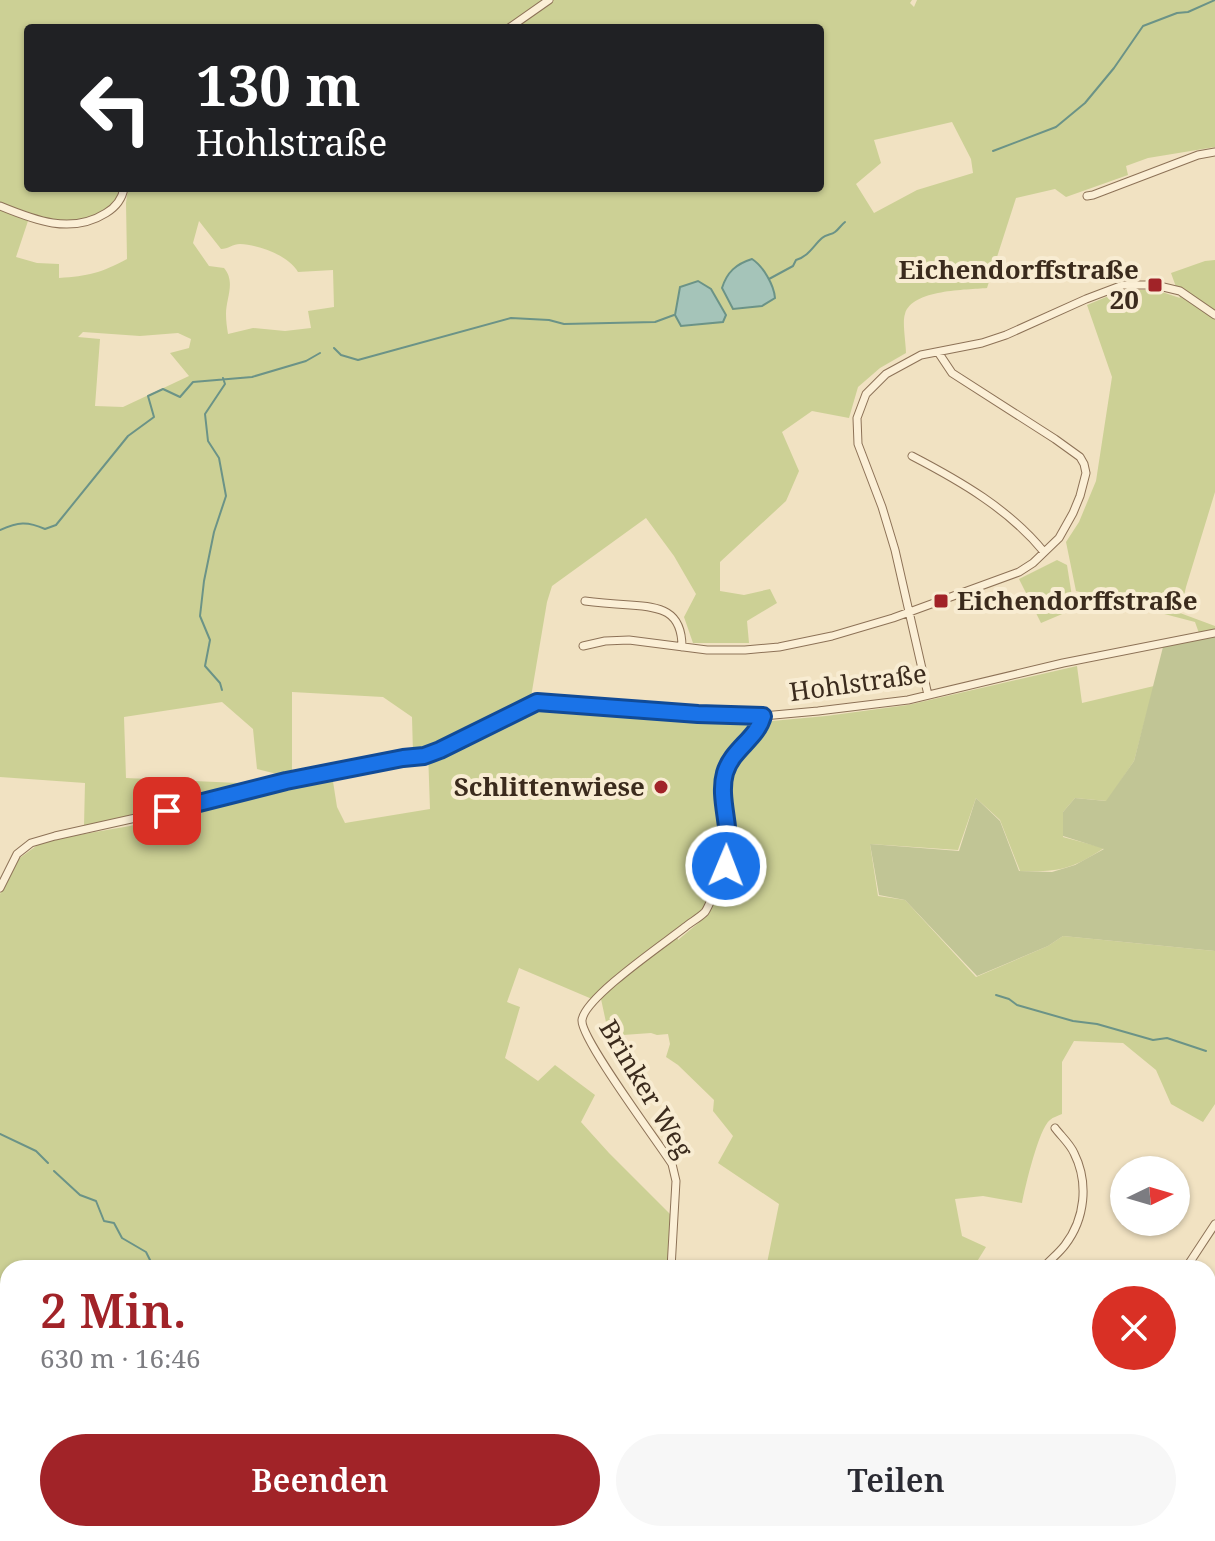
<!DOCTYPE html>
<html lang="de">
<head>
<meta charset="utf-8">
<style>
  body { margin:0; font-family:"Noto Serif",serif; background:#f7f7f7; color:#2b2b33; height:100vh; display:flex; flex-direction:column; font-size:30px; white-space:nowrap }
  * { box-sizing:border-box; margin:0 }
  p { font-size:26px; color:#7c7c81 }
  .icon { flex:none; width:44px; height:44px; fill:none; stroke:currentColor; stroke-width:2; stroke-linecap:round; stroke-linejoin:round }
  .map { position:relative; flex:1; overflow:hidden }
  .drawer { position:absolute; left:0px; top:1260px; width:1216px; height:282px; display:flex; flex-direction:column; background:#fff; border-radius:24px 24px 0 0; box-shadow:0 2px 6px #0004 }
  .drawer>* { flex:none }
  .top-card { position:absolute; left:24px; top:24px; width:800px; height:168px; border-radius:8px; box-shadow:0 2px 6px #0004; background:#202124; color:#fff; overflow:hidden }
  .needle { width:52px; rotate:85deg }
  .buttons { position:absolute; left:1110px; top:1156px; display:grid; gap:16px }
  .buttons a { display:grid; place-items:center; width:80px; height:80px; border-radius:50%; background:#fff; box-shadow:0 2px 6px #0004; font-size:40px }
  .pin { position:absolute; display:grid; place-items:center; width:68px; height:68px; color:#fff; margin:-34px; border-radius:16px; box-shadow:0 4px 12px #0006 }
  .me { position:absolute; width:88px; margin:-44px; rotate:1deg; stroke-linejoin:round; filter:drop-shadow(0 0 6px #0008) }
  .turn { display:flex; align-items:center; gap:28px; height:168px; padding:0 40px; font-size:36px }
  .turn .icon { width:104px; height:104px; stroke-width:2.5 }
  .turn b { display:block; font-size:56px; line-height:68px }
  .round { display:grid; place-items:center; flex:none; width:84px; height:84px; border-radius:42px; background:#f7f7f7 }
  .overview { display:flex; align-items:center; justify-content:space-between; height:136px; padding:0 40px }
  h1 { font-size:48px; font-weight:600; line-height:60px; color:#a12328 }
  .primary-button { display:flex; gap:16px; margin-top:auto; padding:16px 40px }
  .primary-button a { flex:1; height:92px; border-radius:48px; background:#a12328; color:#fff; font-size:32px; font-weight:600; line-height:92px; text-align:center }
  .primary-button a+a { background:#f7f7f7; color:#2b2b33 }
  .map>svg:first-child { display:block }
  .farmland { fill:#e8dcaf }
  .green { fill:#ccd095; fill-rule:evenodd }
  .cemetery { fill:#c1c595 }
  .water { fill:#a5c4b9; stroke:#6b9387; stroke-width:2 }
  .lines { fill:none; stroke-linecap:round; stroke-linejoin:round }
  .stream { stroke:#6b9387; stroke-width:2 }
  .street-casing { stroke:#8d7257; stroke-width:9 }
  .street { stroke:#fbefd6; stroke-width:7 }
  .route-casing { stroke:#114b97; stroke-width:20 }
  .route { stroke:#1a73e8; stroke-width:14 }
  .poi-dot { fill:#a12328; stroke:#f8ecd2; stroke-width:3 }
  .labels { text-anchor:middle; stroke-width:8; stroke-linejoin:round; paint-order:stroke }
  .poi-label { font-size:26px; font-weight:bold; fill:#3b2b1d; stroke:#f8ecd2; text-anchor:end }
  .street-label { font-size:26px; fill:#3b2b1d; stroke:#f8ecd2 }
</style>
</head>
<body>
<div class="map">
<svg width="1215" height="1541" viewBox="0 0 1215 1541">
  <rect width="100%" height="100%" fill="#f1e2c2"/>
  <path class="farmland" d="M0 1474 8 1479V1534H55L60 1541H0Z
    M516 1534H621L620 1541H519Z
    M641 1534H763L770 1541H640Z"/>
  <path class="green" d="M0 0H912L910 3 914 7 917 0H1215V147L1148 158 1126 166 1128 175 1066 197 1055 189 1016 198 987 288C967 290 912 289 905 314 902 322 906 343 906 353L880 368 858 387 849 418 812 411 782 432 799 471 786 501 720 562V591L744 595 770 589 777 603 747 621 749 643H693L684 617 696 594 674 556 646 518 552 586 547 602 531 697 528 709 538 705 626 715 751 721 754 723 743 740 732 751 723 771 726 840 724 864 705 909 677 931 678 940 709 914 728 867 730 841 727 773 737 755 766 724 772 721 826 716 908 705 1077 666 1082 703 1154 686 1134 761 1107 801 1075 798 1063 812V837L1104 848C1071 870 1058 872 1020 871L1000 820 976 798 958 850 870 844 878 896 905 900 976 977 1048 946 1063 936 1215 951V1104L1203 1122 1171 1104 1156 1070 1123 1043 1074 1041 1062 1062V1114C1058 1116 1053 1117 1050 1120 1039 1128 1025 1187 1022 1203L983 1196 955 1199 962 1236 986 1247 973 1268H766L779 1204 718 1163 733 1136 713 1111 714 1100 678 1065 666 1057 670 1044 668 1034 657 1035 651 1033 609 1036 601 999 603 995 619 983 618 973 592 999 519 968 507 1002 520 1007 505 1058 538 1081 555 1065 595 1095 581 1122 609 1153 671 1215 668 1268H577L568 1260 559 1268H8V1478L0 1474V894L17 860 43 841 130 826 288 784 332 775 337 807 345 823 430 809 428 751 413 754 412 717 383 697 292 692V776H285L257 769 253 729 222 702 124 717 126 778 259 784 84 826 85 783 0 777V209L28 221 16 257 37 263 59 264V278C88 276 101 273 127 259L126 203 128 188H820V28H28V188H122C116 218 54 232 32 214L29 216 0 203ZM952 122 971 159 973 173 917 190 874 213 856 184 881 163 874 140ZM199 221 221 249C228 249 233 244 240 244 259 245 288 255 298 272L333 270 334 307 308 311 311 328 285 331 253 328 228 334C227 328 226 321 226 314 226 298 236 282 224 268L209 266 193 243ZM83 332 140 336 178 333 191 339 189 348 170 353 189 376 123 407 95 406 100 339 78 337Z
    M1215 260V492L1186 587 1180 613 1215 626V633L1200 636 1195 622 1076 591 1066 542 1079 522 1096 481 1112 377 1087 305 1123 290H1156L1180 298 1171 273 1205 261Z
    M1057 560 1067 565 1074 609 1041 623 1019 579Z
    M55 1534H515L519 1541H61Z"/>
  <path class="cemetery" d="M1215 633V951L1063 936 1048 946 977 976 905 900 879 895 870 844 959 851 976 798 1000 821 1019 871 1052 872 1075 865 1104 849 1063 836V812L1075 798 1106 801 1134 761 1164 643Z"/>
  <path class="water" d="M752 259C763 266 774 285 775 298L762 306 733 309 722 288C727 272 736 264 752 259Z
    M698 281 711 289 726 315 723 322 681 326 675 315 680 287Z"/>
  <g class="lines">
    <path class="stream" d="M993 151 1056 127 1085 103 1114 68 1143 26 1177 13 1188 12 1215 0
      M769 279 793 266 796 260C809 256 813 246 822 238 826 234 831 235 835 232 839 229 841 225 845 222
      M334 348 341 355 358 360 511 318 549 320 564 324 655 322 674 315
      M0 530C18 522 27 521 45 529L56 525 128 436 154 417 148 396 163 389 180 397 193 382 252 377 306 361 320 353
      M222 690 220 683 205 666 210 640 200 616 204 581 214 532 226 496 219 458 208 441 205 414 225 384 223 378
      M996 995 1009 999 1017 1005 1073 1021 1097 1024 1153 1040 1167 1038 1206 1051
      M0 1134 36 1151 48 1163
      M54 1171 80 1195 96 1201 104 1221 114 1223 122 1238 146 1252 154 1268
      M467 1534 469 1541"/>
    <g class="street-casing">
      <path id="street" d="M509 28 549 0
        M1087 196 1093 195 1198 155 1215 152
        M0 206C34 220 71 235 106 213 116 207 122 200 124 188
        M912 456C960 481 1009 509 1044 552
        M585 601C600 603 615 604 630 605 660 607 682 610 682 647
        M583 646 605 641 629 640 707 650H745L779 647 832 636 893 618 1019 572 1033 563 1059 538 1073 513 1080 496 1086 473 1084 464 1080 457 1055 439 952 373 938 352
        M928 695 895 550 882 507 858 444 857 418 866 394 886 374 921 355 982 343 1006 335 1086 299 1123 285H1155L1180 291 1215 315
        M0 888 17 854 31 843 55 836 167 811 286 781 403 758 424 756 440 750 537 702 698 714 763 716 818 711 908 700 1063 663 1215 633
        M671 1268 676 1181 672 1164C658 1142 580 1038 582 1020 585 997 665 943 685 927 691 922 699 918 705 912 709 906 712 897 715 890 722 874 727 862 728 844 728 821 718 793 726 771 733 749 757 739 763 716
        M1043 1268C1050 1260 1059 1253 1065 1245 1085 1219 1089 1183 1074 1153 1070 1144 1061 1136 1055 1128
        M1186 1268 1215 1224
        M1208 1419 1215 1406
        M942 1534 952 1541
        M1150 1534 1159 1541
        M957 1541 961 1534
        M1009 1541 1010 1534"/>
    </g>
    <use href="#street" class="street"/>
  </g>
  <g class="lines">
    <g class="route-casing">
      <path id="route" d="M167 811 286 781 403 758 424 756 440 750 537 702 698 714 763 716C757 739 732 749 725 773 719 794 728 819 728 841 728 849 727 858 726 866"/>
    </g>
    <use href="#route" class="route"/>
  </g>
  <g class="poi-dot">
    <rect x="1147" y="277" width="16" height="16" rx="4"/>
    <rect x="933" y="593" width="16" height="16" rx="4"/>
    <circle cx="661" cy="787" r="8"/>
  </g>
  <g class="labels">
    <g class="poi-label">
      <text x="1139" y="279">Eichendorffstraße<tspan x="1139" dy="30">20</tspan></text>
      <text x="957" y="610" text-anchor="start">Eichendorffstraße</text>
      <text x="645" y="796">Schlittenwiese</text>
    </g>
    <g class="street-label">
      <text transform="translate(858 683) rotate(-8)" y="9">Hohlstraße</text>
      <text transform="translate(646 1089) rotate(59)" y="9">Brinker Weg</text>
    </g>
  </g>
</svg>
<div class="buttons">
<a><svg class="needle" viewBox="-14 -14 28 28"><path d="M0-13l5 13h-10z" fill="#e53935"/><path d="M0 13l5-13h-10z" fill="#7c7c81"/></svg></a>
</div>
<div class="pin" style="left:167px;top:811px;background:#d93025"><svg class="icon" aria-label="arrive" viewBox="0 0 24 24"><path d="M6 21V4h12l-3 4 3 4H6"/></svg></div>
<svg class="me" style="left:726px;top:866px" viewBox="-20 -20 40 40"><circle r="17" fill="#1a73e8" stroke="#fff" stroke-width="3"/><path d="M0-11L8 9 0 5-8 9z" fill="#fff"/></svg>
<div class="top-card">
<div class="turn"><svg class="icon" aria-label="left" viewBox="0 0 24 24"><path d="M17 20v-9H6M10 6l-5 5 5 5"/></svg><div><b>130 m</b>Hohlstraße</div></div>
</div>
<section class="drawer">
<div class="overview"><div><h1>2 Min.</h1><p>630 m · 16:46</p></div><a class="round" style="background:#d93025;color:#fff"><svg class="icon" aria-label="close" viewBox="0 0 24 24"><path d="M6 6l12 12M18 6L6 18"/></svg></a></div>
<div class="primary-button"><a>Beenden</a><a>Teilen</a></div>
</section>
</div>
</body>
</html>
